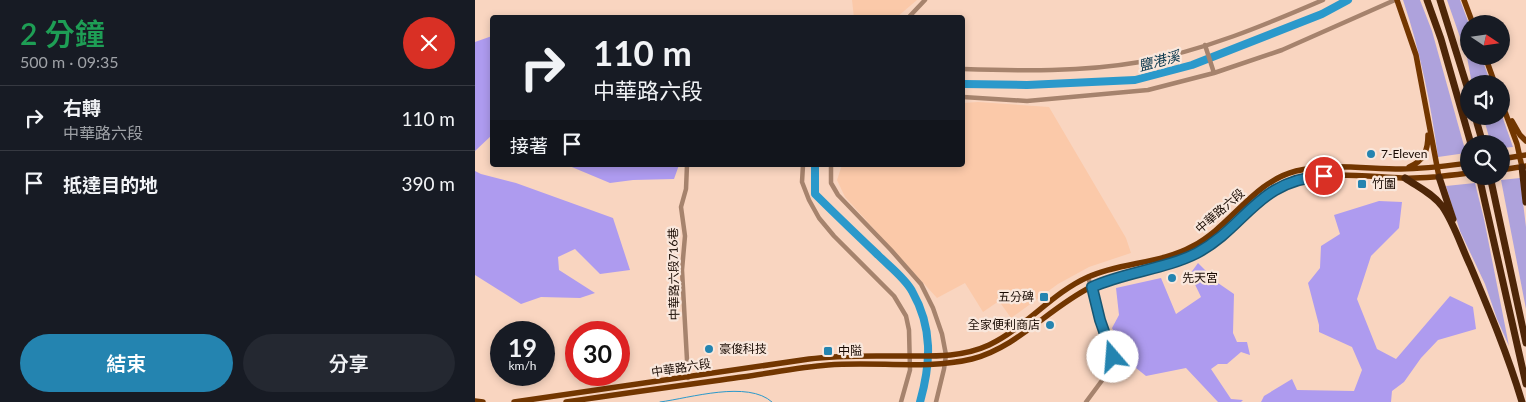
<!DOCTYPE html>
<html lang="zh-TW">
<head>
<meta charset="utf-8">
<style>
  body { margin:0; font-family:Lato,"Noto Sans TC",sans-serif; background:#242831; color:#f1f3f6; height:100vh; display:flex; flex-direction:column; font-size:19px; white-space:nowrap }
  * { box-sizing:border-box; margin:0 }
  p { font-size:16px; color:#9ea1a6 }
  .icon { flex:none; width:28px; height:28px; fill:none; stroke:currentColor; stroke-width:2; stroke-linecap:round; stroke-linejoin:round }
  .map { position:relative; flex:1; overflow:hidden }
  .side { display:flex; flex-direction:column; background:#171b24; width:475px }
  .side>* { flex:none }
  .hud { position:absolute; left:15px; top:15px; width:475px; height:152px; border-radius:5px; box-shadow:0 2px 8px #0003; background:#171b24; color:#f1f3f6; overflow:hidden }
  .needle { width:32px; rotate:103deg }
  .tools { position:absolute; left:985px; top:15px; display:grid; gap:10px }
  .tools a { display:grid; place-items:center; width:50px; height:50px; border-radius:50%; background:#171b24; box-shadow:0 2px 8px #0003; font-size:25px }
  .speed { position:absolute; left:15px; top:321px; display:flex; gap:10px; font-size:25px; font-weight:700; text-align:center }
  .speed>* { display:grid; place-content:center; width:65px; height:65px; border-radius:50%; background:#171b24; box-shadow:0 2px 8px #0003; line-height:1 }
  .speed small { font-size:12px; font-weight:400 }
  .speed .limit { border:8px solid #d22; background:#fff; color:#111 }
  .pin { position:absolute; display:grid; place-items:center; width:42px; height:42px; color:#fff; margin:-21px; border:2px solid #fff; border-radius:50%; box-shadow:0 1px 5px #0007 }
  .me { position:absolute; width:55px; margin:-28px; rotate:342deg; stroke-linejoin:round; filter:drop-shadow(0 0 4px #0008) }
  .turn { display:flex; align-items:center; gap:18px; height:105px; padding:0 20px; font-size:22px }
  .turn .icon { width:65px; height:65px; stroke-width:2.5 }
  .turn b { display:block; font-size:35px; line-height:42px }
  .then { display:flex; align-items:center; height:48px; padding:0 20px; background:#0003; gap:10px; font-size:19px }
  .round { display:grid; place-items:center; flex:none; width:52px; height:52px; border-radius:26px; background:#242831 }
  .headline { display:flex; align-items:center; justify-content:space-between; height:85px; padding:0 20px }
  h1 { font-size:30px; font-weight:600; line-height:38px; color:#1e9e55 }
  .action { display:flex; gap:10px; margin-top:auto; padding:10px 20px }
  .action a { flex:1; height:58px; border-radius:30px; background:#2484b0; color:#fff; font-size:20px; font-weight:600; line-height:58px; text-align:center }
  .action a+a { background:#242831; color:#f1f3f6 }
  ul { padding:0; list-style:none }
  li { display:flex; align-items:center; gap:15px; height:65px; padding:0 20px; border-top:1px solid #363941 }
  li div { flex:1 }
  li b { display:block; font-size:19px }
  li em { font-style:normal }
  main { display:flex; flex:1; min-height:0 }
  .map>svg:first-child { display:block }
  .built { fill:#fbc9a9 }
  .green { fill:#aea2dc }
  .forest { fill:#ae9bef }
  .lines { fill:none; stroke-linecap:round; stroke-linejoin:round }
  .stream { stroke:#2b99cb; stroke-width:1 }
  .river { stroke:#2b99cb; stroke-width:8 }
  .minor { stroke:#a6836d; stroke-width:4.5 }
  .major { stroke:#723600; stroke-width:5.5 }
  .highway { stroke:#4e2608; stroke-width:7 }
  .route-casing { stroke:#175672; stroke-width:12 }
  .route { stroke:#2484b0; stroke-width:9 }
  .poi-dot { fill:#2484b0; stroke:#f9e7dc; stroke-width:2 }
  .labels { text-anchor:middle; stroke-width:4.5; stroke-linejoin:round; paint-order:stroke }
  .poi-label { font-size:12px; fill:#190b03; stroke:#f9e7dc; text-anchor:start }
  .street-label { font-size:12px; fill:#190b03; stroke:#f9e7dc }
  .water-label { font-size:14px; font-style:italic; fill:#0c394e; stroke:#f9e7dc }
</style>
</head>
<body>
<main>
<section class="side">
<div class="headline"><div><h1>2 分鐘</h1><p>500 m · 09:35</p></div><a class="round" style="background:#d93025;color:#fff"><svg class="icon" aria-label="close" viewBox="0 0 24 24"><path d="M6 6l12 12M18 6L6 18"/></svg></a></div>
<ul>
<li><svg class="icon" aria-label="right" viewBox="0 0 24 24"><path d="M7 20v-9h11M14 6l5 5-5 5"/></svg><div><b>右轉</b><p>中華路六段</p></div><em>110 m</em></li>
<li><svg class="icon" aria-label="arrive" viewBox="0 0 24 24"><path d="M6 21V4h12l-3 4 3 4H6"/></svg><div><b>抵達目的地</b></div><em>390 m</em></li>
</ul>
<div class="action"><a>結束</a><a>分享</a></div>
</section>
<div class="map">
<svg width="1051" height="402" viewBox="0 0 1051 402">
  <rect width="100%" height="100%" fill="#f9d5c0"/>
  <path class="built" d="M377 0H442L422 17 379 18Z
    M503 102 574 107 651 238 656 253 614 267 583 284 536 318 524 301 508 312 490 283 462 298 370 197 362 180 367 165H488V103Z"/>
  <path class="green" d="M928 0H945L957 31 991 153 963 157C956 104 945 50 928 0Z
    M972 0H985L994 24V56H1006L1016 84H997L992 57Z
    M1026 113 1038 147 1026 148V144H1016L1008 116H1026Z
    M1045 178 1051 227V309L1026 180Z
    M1000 183 1009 219 1034 346 1022 319 1010 284 985 231 971 186Z"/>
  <path class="forest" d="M17 36V135L0 151V42Z
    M92 165H204L199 179 158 180 135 183Z
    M0 171 6 174 41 183 138 218 155 270 125 274 100 249 83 257 84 270 120 293 105 298 66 297 46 304 0 275Z
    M904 201 927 202 924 228 896 256 882 299 902 349 921 359 975 296 998 307 1001 329 963 340 946 358 929 382 917 391 916 402H786L789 396 817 379 822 390 879 391 887 370 877 347 844 332V325L833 283 845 268 846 246 865 234 859 215Z
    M723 263 743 283 759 294 758 333 762 342H772L775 355 766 352 752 364H743L736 369 756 399 768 400 766 402H743L711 368 671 376 651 360 637 328 644 315 641 288 686 278 701 314 726 297 715 274Z"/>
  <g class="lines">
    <path class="stream" d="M185 402C215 398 273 380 297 402"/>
    <path class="river" d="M488 84 552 85 660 80 717 65 847 14 873 0
      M340 165V194C361 215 382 235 403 255 414 266 430 278 437 291 458 328 456 363 445 402"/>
    <path class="minor" d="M433 18 450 0
      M730 45 739 73
      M488 69C547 71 607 72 665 62 728 51 790 25 848 0
      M488 97 552 101 673 90 739 73 807 50 920 0
      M212 165 211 189 206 207 210 236 207 270 213 378
      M328 165 327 182 334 200 344 218 359 236 419 296 431 316 434 330 435 370 426 402
      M356 165V183L363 195 416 250 446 284 458 308 467 334 471 355 469 369 461 402
      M611 402 634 371 638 357 613 277"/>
    <path class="major" d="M922 0 941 55 964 177
      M989 0 998 24
      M1010 56 1020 84
      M1026 101 1042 144 1047 167
      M1037 121 1045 135 1051 141
      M1026 159 1051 155
      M934 167C949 161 953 150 953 135
      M1026 170 1051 166
      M0 401 8 402
      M39 402 334 359C364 355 394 356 424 356 455 356 486 358 514 345 550 328 577 293 613 277 646 262 686 264 718 246 756 226 778 182 821 171 851 163 894 169 926 169 949 169 971 166 994 163
      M91 402C150 393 209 385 267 377 296 373 325 367 353 365 401 361 451 370 497 359 543 347 575 307 616 287 649 270 695 269 725 250 760 229 781 194 821 180 848 171 898 177 927 178 949 179 971 176 994 173"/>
    <path class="highway" d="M952 0 966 39 996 144
      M965 0 994 93
      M1000 116 1008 144
      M1047 167 1051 202
      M1004 176 1051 384
      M1015 176 1051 343
      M964 177 978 219
      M930 178C943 187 957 193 967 206 979 223 986 246 995 265 1014 310 1033 355 1047 402"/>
  </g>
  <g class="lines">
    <g class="route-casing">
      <path id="route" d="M638 357 625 320 617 287C650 272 691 269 722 253 772 226 782 180 849 176"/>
    </g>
    <use href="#route" class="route"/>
  </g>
  <g class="poi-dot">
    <circle cx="896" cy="154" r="5"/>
    <rect x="882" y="179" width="10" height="10" rx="2.5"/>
    <circle cx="697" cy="278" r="5"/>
    <rect x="564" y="292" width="10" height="10" rx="2.5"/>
    <circle cx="575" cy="325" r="5"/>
    <circle cx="234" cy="349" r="5"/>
    <rect x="348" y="346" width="10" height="10" rx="2.5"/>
  </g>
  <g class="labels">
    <g class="poi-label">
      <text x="906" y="158">7-Eleven</text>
      <text x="897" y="188">竹圍</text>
      <text x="707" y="282">先天宮</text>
      <text x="559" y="301" text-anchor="end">五分碑</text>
      <text x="565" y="329" text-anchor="end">全家便利商店</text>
      <text x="244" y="353">豪俊科技</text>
      <text x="363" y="355">中隘</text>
    </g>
    <g class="street-label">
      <text transform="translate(745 211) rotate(-41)" y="4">中華路六段</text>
      <text transform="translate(199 274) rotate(-91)" y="4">中華路六段716巷</text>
      <text transform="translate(206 368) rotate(-9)" y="4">中華路六段</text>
    </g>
    <g class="water-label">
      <text transform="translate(684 61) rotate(-15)" y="5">鹽港溪</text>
    </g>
  </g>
</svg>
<div class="tools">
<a><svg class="needle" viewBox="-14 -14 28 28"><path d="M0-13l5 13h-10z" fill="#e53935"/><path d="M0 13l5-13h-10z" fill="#9ea1a6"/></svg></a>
<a><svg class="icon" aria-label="sound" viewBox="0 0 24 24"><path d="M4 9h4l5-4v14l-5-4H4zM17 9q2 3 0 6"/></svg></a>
<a><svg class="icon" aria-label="search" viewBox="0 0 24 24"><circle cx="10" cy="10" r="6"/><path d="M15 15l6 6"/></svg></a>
</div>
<div class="speed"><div>19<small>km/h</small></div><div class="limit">30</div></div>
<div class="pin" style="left:849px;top:176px;background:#d93025"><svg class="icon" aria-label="arrive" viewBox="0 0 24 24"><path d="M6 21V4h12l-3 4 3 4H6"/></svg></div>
<svg class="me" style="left:638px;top:357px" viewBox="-20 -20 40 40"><circle r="19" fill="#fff"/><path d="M0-13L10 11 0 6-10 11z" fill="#2484b0"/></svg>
<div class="hud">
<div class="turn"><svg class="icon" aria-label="right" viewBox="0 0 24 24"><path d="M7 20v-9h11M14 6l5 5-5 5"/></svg><div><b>110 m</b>中華路六段</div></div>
<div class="then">接著<svg class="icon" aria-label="arrive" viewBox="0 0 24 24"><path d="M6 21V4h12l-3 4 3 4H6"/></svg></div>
</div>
</div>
</main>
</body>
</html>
